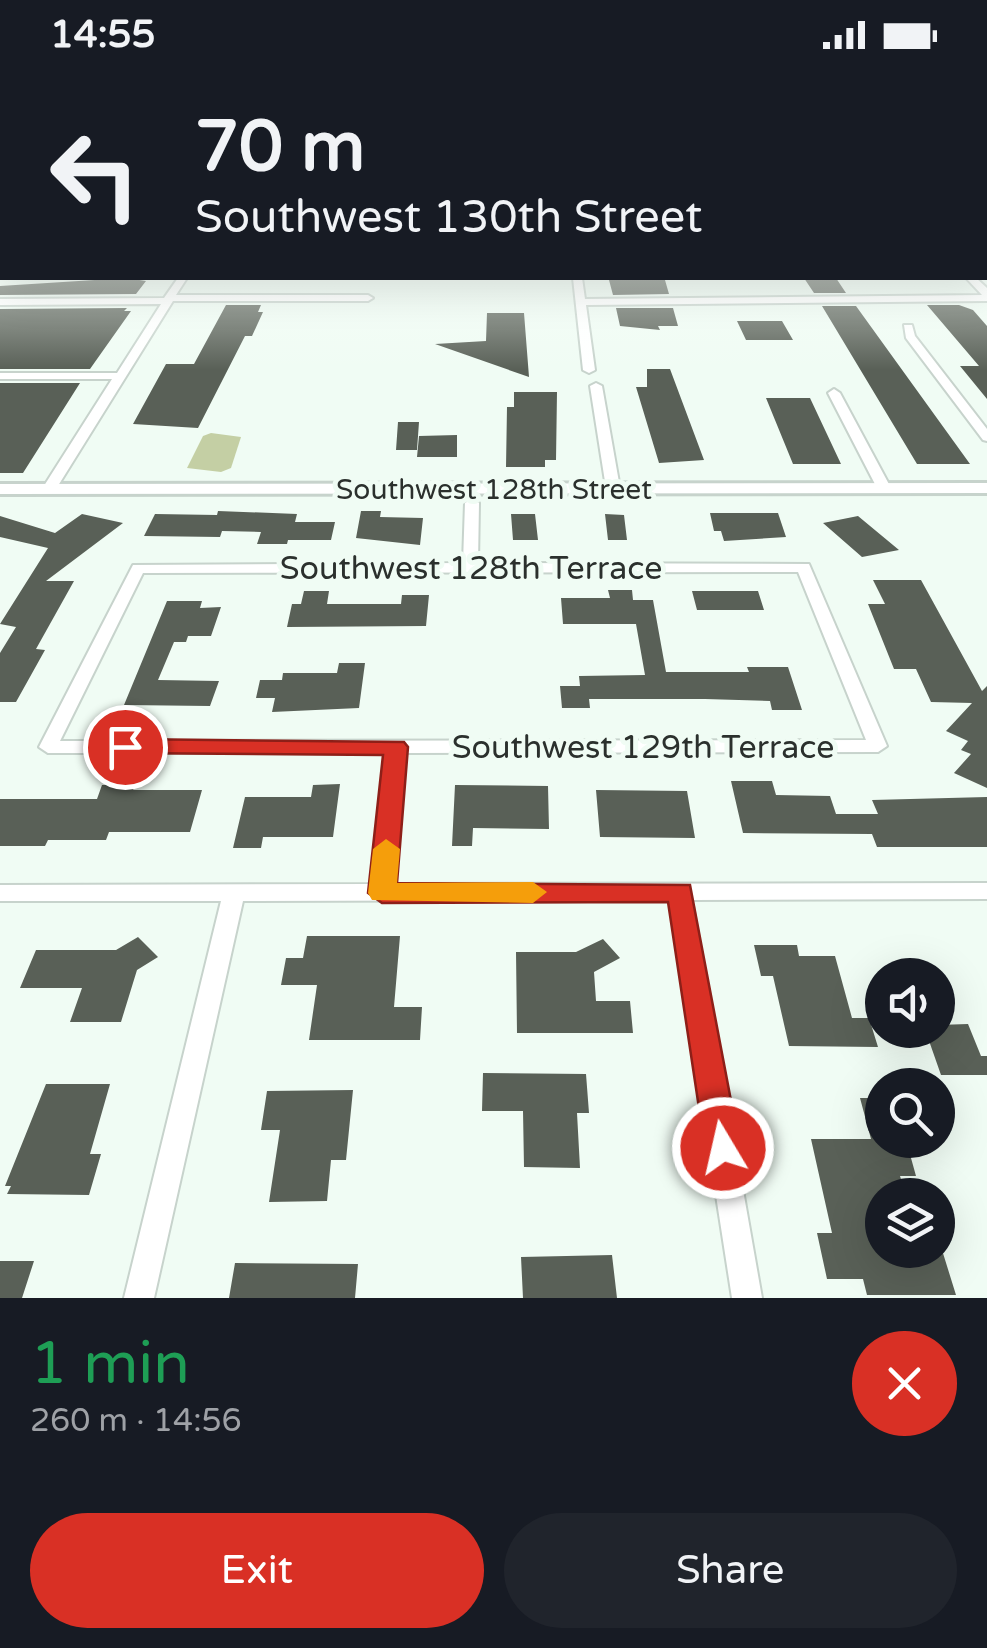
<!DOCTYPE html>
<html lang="en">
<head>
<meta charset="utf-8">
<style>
  body { margin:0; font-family:"Varela Round",sans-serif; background:#20242c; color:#f1f3f6; height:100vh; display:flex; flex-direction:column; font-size:38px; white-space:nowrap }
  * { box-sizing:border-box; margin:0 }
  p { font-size:32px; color:#9ea1a6 }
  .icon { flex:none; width:55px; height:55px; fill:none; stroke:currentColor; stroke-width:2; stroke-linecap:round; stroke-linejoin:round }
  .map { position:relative; height:1228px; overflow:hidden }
  .sheet { display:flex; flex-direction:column; background:#171b24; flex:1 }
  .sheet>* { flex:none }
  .top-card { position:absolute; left:0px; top:0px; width:988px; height:210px; box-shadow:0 10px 40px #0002; background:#171b24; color:#f1f3f6; overflow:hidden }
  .buttons { position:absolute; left:865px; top:888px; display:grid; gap:20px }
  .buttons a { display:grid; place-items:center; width:90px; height:90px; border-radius:50%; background:#171b24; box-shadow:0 10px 40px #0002; font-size:50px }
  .pin { position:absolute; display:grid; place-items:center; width:85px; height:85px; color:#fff; margin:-42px; border:5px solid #fff; border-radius:50%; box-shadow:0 2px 10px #0007 }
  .me { position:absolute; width:110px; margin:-55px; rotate:351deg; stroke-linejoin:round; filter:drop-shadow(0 0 8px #0008) }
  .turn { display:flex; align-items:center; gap:35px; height:210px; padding:0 30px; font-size:45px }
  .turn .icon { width:130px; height:130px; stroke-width:2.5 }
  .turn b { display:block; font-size:70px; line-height:85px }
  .round { display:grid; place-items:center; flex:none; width:105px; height:105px; border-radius:52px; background:#20242c }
  .summary { display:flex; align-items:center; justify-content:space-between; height:170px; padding:0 30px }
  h1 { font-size:60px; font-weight:600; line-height:75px; color:#1e9e55 }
  .button { display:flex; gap:20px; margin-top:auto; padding:20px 30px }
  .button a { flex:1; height:115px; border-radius:60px; background:#d93025; color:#fff; font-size:40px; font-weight:600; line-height:115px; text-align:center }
  .button a+a { background:#20242c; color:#f1f3f6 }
  .status { display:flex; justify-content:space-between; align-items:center; height:70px; padding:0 50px; background:#171b24; direction:ltr }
  .status svg { height:28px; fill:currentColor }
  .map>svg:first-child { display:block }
  .green { fill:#c4cfa4 }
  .building { fill:#596057 }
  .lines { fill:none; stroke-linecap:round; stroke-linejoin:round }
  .minor-casing { stroke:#c7d3cc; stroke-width:4 }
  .tertiary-casing { stroke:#c7d3cc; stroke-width:6 }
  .minor { fill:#fff; fill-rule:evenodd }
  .tertiary { fill:#fff; fill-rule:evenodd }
  .route { fill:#d93025; stroke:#8d1f18; stroke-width:2.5 }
  .slow { fill:#f59e0b }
  .labels { text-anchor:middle; stroke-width:10; stroke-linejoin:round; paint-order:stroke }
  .far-street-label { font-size:28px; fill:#2b302d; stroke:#f0fcf4 }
  .street-label { font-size:32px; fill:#2b302d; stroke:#f0fcf4 }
</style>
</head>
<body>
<div class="status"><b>14:55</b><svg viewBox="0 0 49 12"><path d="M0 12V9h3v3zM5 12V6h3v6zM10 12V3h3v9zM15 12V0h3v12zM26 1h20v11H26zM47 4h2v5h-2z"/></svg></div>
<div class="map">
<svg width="987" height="1228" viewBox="0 0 987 1228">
  <rect width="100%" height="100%" fill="#f0fcf4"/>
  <path class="green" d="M211 363 241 367 231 398 221 402 187 398 203 366Z"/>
  <path class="building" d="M126 208 146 211 136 224 0 225V216Z
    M804 208H836L846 223H814Z
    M609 210H665L669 224 613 225Z
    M226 235H261L258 242H263L252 266H245L198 358 133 354 166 294H194Z
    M927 235H959L973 240 987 256V329L960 296H979Z
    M822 236H856L970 394H917Z
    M127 238 124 241H131L90 299H0V239Z
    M616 238H673L678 256H658L660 260 620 256Z
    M487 243H524L529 307 435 274 486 271Z
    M737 251H782L793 270H746Z
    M647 299H670L704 390 659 393 636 317H647Z
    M0 313H80L23 403H0Z
    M514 322H557L556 390H545V397H506L507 337H514Z
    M766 328H810L841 394H793Z
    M398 352H419L417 380H396Z
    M457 365V387H417L419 366Z
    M218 441 297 444 295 452H335L331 470H288L287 474H257L261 462 222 461 220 467 144 466 155 444 217 445Z
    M361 441H381L380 447 423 448 420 475 356 468Z
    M710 443H778L786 467 724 471 721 461H714Z
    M82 444 123 453 46 511H74L36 579 45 580 16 632H0V583L16 557 0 554 48 478 0 467V446L55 463Z
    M511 444H535L538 470H513Z
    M605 444 624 445 627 470H608Z
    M858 446 899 480 862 487 823 453Z
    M873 510H921L982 621 987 616V718L954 703 971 684 961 680 968 671 946 661 972 633 931 632 916 599H894L868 534H885Z
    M608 520H632L633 530H653L666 602H749L747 597H788L802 640H772L770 631 705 629H589L590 638H562L560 616H580L579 606 645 605 636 554H563L561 528H610Z
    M304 521H329L327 534H401L402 525H429L426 556 287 557 292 534H301Z
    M692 521H758L764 540H697Z
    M167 531H202L200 538 221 537 211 566H188L186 572H174L158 610 219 611 210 636 124 635Z
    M339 593H365L359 638 272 642 275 628H256L260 610H282L283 603H337Z
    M731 711H772L776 725 830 726 836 744H878L872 730 987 727V777H877L872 764 743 763Z
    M340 714 333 767H263L261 778H233L245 727H311L313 715Z
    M102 715H136L133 720H202L190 762H109L106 770H48L45 776H0V729H97Z
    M455 715 548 716 549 759 473 758 472 776H452Z
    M596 720 687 721 695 768 600 767Z
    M307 866H400L394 937H422L420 970H309L317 915H281L286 888H303Z
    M138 867 158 887 137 900 121 952H70L82 918H20L36 880H116Z
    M603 869 620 888 594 902 596 931H630L633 963H517L516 882H576Z
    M754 875H797L799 886H835L852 948H869L878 977 789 976 773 906H761Z
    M968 954 981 986H987V1005H941L927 965H939L938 955Z
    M483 1003 586 1004 589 1043H577L580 1098 524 1097 523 1041H482Z
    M46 1014H110L90 1084H101L89 1125 7 1124 11 1116H5Z
    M353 1020 346 1090H331L327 1131 269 1132 280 1060H261L267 1021Z
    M860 1028H882V1070H906L916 1106H900L906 1125H882V1180H942L956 1225H867L863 1209H827L817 1163H832L811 1069H871Z
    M612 1185 617 1228H523L521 1187Z
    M0 1191H34L22 1228H0Z
    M235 1193 358 1194 355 1228H229Z"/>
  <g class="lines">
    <g class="minor-casing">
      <path id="minor" d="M985 166H987V172H985Z
        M0 172H2V178H0Z
        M178 208H187L176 225H368L373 228 368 231H173L56 419 54 422H44L42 419 112 309H0V303H117L161 234 0 235V229L164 228Z
        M573 208H582L585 229 982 225 966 208H976L987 218V231L586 235 595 300 589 303 583 300Z
        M904 255H912L915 266 987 359V371L983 370 906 268Z
        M596 313 602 316 620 418 613 422 606 418 590 316Z
        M834 319 840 323 891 418 889 421H879L877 418 828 323Z
        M472 429 479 433 478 493 809 494 887 676 878 682 405 683 394 814 987 813V829L692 830 762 1228H732L670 830 243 831 154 1228H124L221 831H0V815L372 814 386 683H48L39 677 133 495 463 493 465 433ZM798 502 866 670 60 671 143 503Z"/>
    </g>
    <g class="tertiary-casing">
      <path id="tertiary" d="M987 413V423L0 424V414Z"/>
    </g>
    <use href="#minor" class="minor"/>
    <use href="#tertiary" class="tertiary"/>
  </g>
  <linearGradient id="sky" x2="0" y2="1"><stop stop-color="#83caea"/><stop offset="0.43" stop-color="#f8fefa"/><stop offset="1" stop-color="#f8fefa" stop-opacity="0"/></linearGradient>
  <rect width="987" height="300" fill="url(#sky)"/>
  <path class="route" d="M125 669 404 672 408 677 397 813 690 815 740 1078 735 1089 723 1094 711 1089 705 1078 668 832 382 833 368 823 383 685 117 683 113 677Z"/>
  <path class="slow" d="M386 769 400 779 397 813 533 812 547 822 533 833 372 830 368 823 373 779Z"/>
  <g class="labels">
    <g class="far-street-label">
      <text x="494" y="429">Southwest 128th Street</text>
    </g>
    <g class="street-label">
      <text x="471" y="509">Southwest 128th Terrace</text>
      <text x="643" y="688">Southwest 129th Terrace</text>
    </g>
  </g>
</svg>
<div class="buttons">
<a><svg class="icon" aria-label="sound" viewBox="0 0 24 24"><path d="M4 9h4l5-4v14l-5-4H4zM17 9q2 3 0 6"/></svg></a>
<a><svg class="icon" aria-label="search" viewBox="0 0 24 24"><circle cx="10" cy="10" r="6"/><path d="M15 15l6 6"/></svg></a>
<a><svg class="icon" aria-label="layers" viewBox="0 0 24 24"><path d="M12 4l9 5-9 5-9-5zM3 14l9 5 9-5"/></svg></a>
</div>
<div class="pin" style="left:125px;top:677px;background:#d93025"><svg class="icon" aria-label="arrive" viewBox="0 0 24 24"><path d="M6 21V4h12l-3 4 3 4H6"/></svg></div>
<svg class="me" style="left:723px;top:1078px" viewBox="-20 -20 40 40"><circle r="17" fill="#d93025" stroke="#fff" stroke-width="3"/><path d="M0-11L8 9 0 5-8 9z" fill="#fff"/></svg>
<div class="top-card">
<div class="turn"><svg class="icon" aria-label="left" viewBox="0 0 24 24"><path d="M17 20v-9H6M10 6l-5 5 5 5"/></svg><div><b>70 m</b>Southwest 130th Street</div></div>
</div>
</div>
<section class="sheet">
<div class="summary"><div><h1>1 min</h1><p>260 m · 14:56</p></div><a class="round" style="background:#d93025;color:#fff"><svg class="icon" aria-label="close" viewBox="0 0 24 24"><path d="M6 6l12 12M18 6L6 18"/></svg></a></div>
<div class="button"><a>Exit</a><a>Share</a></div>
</section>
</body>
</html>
